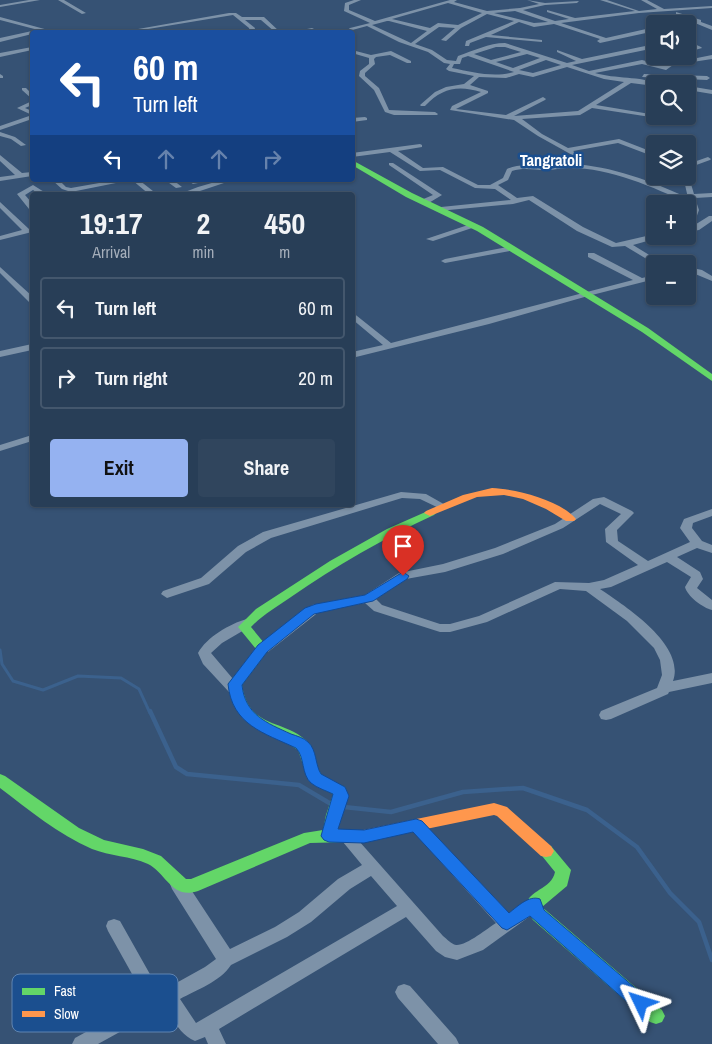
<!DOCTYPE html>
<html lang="en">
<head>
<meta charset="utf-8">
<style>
  body { margin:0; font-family:"Archivo Narrow",sans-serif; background:#30455d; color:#f1f3f6; height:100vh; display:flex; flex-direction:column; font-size:19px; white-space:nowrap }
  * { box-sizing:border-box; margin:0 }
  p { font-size:16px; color:#a5aeba }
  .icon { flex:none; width:28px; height:28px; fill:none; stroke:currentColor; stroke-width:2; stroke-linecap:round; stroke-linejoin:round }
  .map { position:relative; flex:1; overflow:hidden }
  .side { position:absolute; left:30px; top:192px; width:325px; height:315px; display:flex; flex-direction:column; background:#283e57; border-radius:5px; box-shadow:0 1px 4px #0004,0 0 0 1px #44576d }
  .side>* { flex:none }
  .banner { position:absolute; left:30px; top:30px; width:325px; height:152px; border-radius:5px; box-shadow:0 1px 4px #0004,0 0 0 1px #44576d; background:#1a4fa0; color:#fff; overflow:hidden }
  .fabs { position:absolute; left:646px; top:15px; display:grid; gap:10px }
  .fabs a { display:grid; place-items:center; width:50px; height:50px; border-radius:5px; background:#283e57; box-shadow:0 1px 4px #0004,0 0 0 1px #44576d; font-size:25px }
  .pin { position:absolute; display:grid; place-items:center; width:42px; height:42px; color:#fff; margin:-51px -21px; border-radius:50% 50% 50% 0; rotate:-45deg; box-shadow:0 0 5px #0007 }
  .pin .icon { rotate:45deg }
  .me { position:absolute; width:55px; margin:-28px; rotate:311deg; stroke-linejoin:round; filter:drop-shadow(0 0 4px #0008) }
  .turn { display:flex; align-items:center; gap:18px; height:105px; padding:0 20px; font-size:22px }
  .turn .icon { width:65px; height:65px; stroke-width:2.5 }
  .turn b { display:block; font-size:35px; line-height:42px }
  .lanes { display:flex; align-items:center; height:48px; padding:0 20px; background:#0003; justify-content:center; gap:25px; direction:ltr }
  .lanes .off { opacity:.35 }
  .eta { display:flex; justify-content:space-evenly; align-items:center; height:85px; text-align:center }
  .eta b { font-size:30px; font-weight:800; line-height:35px }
  .button { display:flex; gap:10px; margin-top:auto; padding:10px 20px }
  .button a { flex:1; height:58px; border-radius:5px; background:#95b2f1; color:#111; font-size:20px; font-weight:800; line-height:58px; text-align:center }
  .button a+a { background:#30455d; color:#f1f3f6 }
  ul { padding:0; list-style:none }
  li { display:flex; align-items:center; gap:15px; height:62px; margin:0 10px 8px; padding:0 10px; border:2px solid #44576d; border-radius:5px }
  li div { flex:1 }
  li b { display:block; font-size:19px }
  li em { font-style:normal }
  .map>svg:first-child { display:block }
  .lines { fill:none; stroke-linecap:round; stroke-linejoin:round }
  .stream-far1 { stroke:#3b618d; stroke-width:3 }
  .stream { stroke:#3b618d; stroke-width:4.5 }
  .street { fill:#7d92a8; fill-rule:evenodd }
  .fast { fill:#63d668; fill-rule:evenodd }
  .slow { fill:#ff974d; fill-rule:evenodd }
  .route { fill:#1a73e8; stroke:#114b97 }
  .labels { text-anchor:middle; stroke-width:5; stroke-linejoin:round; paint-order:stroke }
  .far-district-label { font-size:16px; font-weight:bold; fill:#fff; stroke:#1b4f8f }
  .key { fill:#1b4f8f; stroke:#5f84b1; stroke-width:1 }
  .key-label { font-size:14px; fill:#fff }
</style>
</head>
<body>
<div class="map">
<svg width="712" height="1044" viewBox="0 0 712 1044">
  <rect width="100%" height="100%" fill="#365274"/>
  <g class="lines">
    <path class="stream-far1" d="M0 650 2 664 13 681 43 690 78 676 121 678 139 689 150 713"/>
    <path class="stream" d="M150 711 176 767 187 774 299 785 331 804
      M344 807 391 812 463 792 523 788 587 810 637 847 670 893 699 922 712 960"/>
    <path class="street" d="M29 0H40L0 7V5Z
      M58 0H64L86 13 82 14Z
      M354 0H361L349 5V10L375 21 450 0H457L454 2 487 11 520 8 539 4 527 0 545 3 579 1 577 3 545 5 523 10 555 21 569 19 547 12V10L575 18 635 11 600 0H607L639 11 657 9 641 0H647L664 9 712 6V8L639 13 561 23 606 38 655 27V31L600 43 597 41 600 39 554 24 534 27 519 22 491 35 542 40V42L486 37 470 43 469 46H465L466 41 514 21 487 14 461 28 446 41 441 40 455 28 439 27 415 44 432 50 447 60 456 61 458 56C473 51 489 43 505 43L567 63 576 61 557 52V50L582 59 655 44V48L572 65 589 71 642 60 665 66 669 63 687 60 684 58 687 56 697 58 712 55V59L673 65 666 70 642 64 595 73C615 79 641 76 658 84H655V86L631 83 596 105 668 117 671 119 670 120 592 108 580 115 522 119 542 134 568 148 619 139 655 153V157L618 143 573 151 577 154 574 156 538 136 514 120 450 110 452 106 481 92C458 85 442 88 425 106H421L420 105 435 92 446 87 464 84 474 76 449 71 446 69 450 64 444 63 428 52 399 42 367 26 345 32 350 28 370 23 344 11 345 3ZM448 3 482 13 458 25 438 23 430 28 392 19ZM515 11 548 22 534 23 494 13ZM387 21H389L427 31 411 43 372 25ZM496 47H505L521 52 491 60 474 54ZM527 54 540 58 513 68 496 62ZM468 56 514 72C494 78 472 72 452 68L454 64H460L462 58ZM546 60 561 65 533 73 519 70ZM567 67 604 79 624 82 578 111 514 116 545 100 546 99 543 97 506 115 456 109 488 93V91L470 85 479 77 506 78 519 74 533 77Z
      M676 12 701 20V22L712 26V30L695 23 683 24 694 21 676 14Z
      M229 13H236L242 17H264L280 32H275L261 20H245L255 28 254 32H250L249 28 233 15 130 32H121Z
      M0 17 52 31 53 32H46L0 20Z
      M312 28 320 32H292Z
      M32 31 34 32 32 34 0 42V38Z
      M688 41 701 47 702 48 688 52V49L694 48 688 45Z
      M32 47V50L0 57V53Z
      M352 50 371 55 391 51 411 61V63H407L390 55 376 57 374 59 375 64 365 73V76L379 88 389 110 435 112 438 114 437 115H394L385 112 374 90 359 76 360 71 369 64V58L352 53Z
      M0 74 3 76V78H0Z
      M644 74 707 76 710 78 707 80 642 77Z
      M688 86 712 90V94L688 90Z
      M22 88H26L32 94V99L22 90Z
      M32 101V105L25 108 32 111V115L17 108Z
      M32 115V119L0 130V126Z
      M365 117 367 118V120L352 122V118Z
      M0 132 15 137 26 145 21 146 11 139 0 136Z
      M420 144 422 145V147L398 151 423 168 443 167 478 185H490L503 178 507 169C520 163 530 166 544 166 553 166 562 164 571 164 612 166 651 181 688 198L683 176H688V174L694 194 712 193V197L695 198 699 210 694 224 688 227C687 219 692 212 690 204 652 187 612 168 569 168 561 168 554 170 546 170 534 170 524 167 512 171L508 180 498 185 517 198 533 196 583 227 616 243 655 234V236H659L658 238 633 245 664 264H655L625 246 612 247 577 231 529 200 513 204 438 211 437 209 441 207 511 200 495 189 475 188 440 170 420 171 390 152 352 157V153Z
      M0 155 22 173 32 172V176L0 181V177L15 175 0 161Z
      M708 157 711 159 710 160 688 168V164Z
      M389 163H393L442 195 427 204H421V200L433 195 389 165Z
      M52 180H59L66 187 71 188 116 180H131L71 192 62 189Z
      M132 180H139L158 195H150Z
      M165 180H173L182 187 176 188Z
      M187 180H195L198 183 193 184Z
      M222 180H233L188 195H177L198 187Z
      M33 185 49 195H40L33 190 25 195 32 203V209H29L17 194Z
      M0 202 29 229 32 228V232L0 240V236L22 230 0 208Z
      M709 216H712V221L699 230 688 232V228L693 226Z
      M471 224 478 226 433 241 426 239Z
      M512 246 516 248 515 250 445 263 441 261 445 259Z
      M588 253H594L642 278 655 275V279L588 296 489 324 352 358V352L383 345 352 319V312L391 343 633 280 588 257Z
      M0 267 32 296V302H29L0 273Z
      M688 267 702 270 712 276V281L688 271Z
      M32 344V350L0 357V351Z
      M32 435V441L0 451V445Z
      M401 492 426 494 449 507 443 510 420 499 402 498 271 538 246 552 209 584 167 598 161 594 163 591 201 578 238 546 263 532Z
      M604 497 632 511 634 513 617 530 618 541 648 561 690 542 680 528 684 519 712 509V516L693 523 692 528 702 541 712 545V553L697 548 677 557 700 572 703 579 697 588 712 600V610C703 608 687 596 685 587L691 577 667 562 611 587 600 589C625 606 686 645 673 681L712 673V683L669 692 668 694 611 719 606 720 601 719 599 715 601 711 657 688 662 675 660 660 654 648 627 621 586 591 560 589 487 622 450 632H440L374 611 365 603 320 611 268 652H258L257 649 312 605 365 595 399 573 443 564 495 548 555 524 593 499ZM600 504 621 514 605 529 606 542 638 565 604 580 589 583 555 582 479 616 450 624H440L382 605 376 599 406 579 445 572 503 554 563 528Z
      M247 619 251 620 253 623 251 626 222 643 211 653 239 686 241 689 239 692 234 694 229 692 203 664 198 653C207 637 229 624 247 619Z
      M416 819 421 821 509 913 534 897 540 899 542 904 540 909 483 950 457 960 445 957 436 951 406 917 219 1029 226 1044H208L205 1037 195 1041C180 1035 174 1020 165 1007L98 1044H72L75 1038 146 999 108 931 106 926 108 921 114 919 120 921 160 992 205 967 216 959 172 889 170 884 172 879 178 877 184 879 230 949 275 927 299 912 338 879 362 865 338 836 341 832 346 830 351 832 443 936C447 939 451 944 456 945 466 946 488 928 496 923L411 829 408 825 411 821ZM371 876 397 906 196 1023 180 999C196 990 220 982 231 965L287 937 311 922 350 889Z
      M404 984 410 986 456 1038 459 1044H438L398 998 395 992 398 986Z"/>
    <path class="fast" d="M352 160 412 193 483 227 648 328 712 374V381L642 332 477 231 406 197 352 165Z
      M430 510 434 511 436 513 434 515C384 538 336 566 291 597 277 607 262 615 251 627L269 649 242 685C249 730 283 718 308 742 316 750 314 762 319 771 324 780 337 783 345 787L348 796 340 815 338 830 353 832 356 836 353 840 348 842 310 843 198 891C172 900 166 873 148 864 130 856 110 856 92 849 58 834 29 810 0 788V774L5 776 79 828 104 840 143 849 161 856 186 879H191L304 833 323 830 326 815 333 794 316 786 308 779 298 750C266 728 235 730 228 684L256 649 238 627 256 609 330 561 387 529Z
      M546 845 551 846 571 870 567 886 542 907 662 1010 665 1016 662 1022 656 1024 650 1022 533 920C512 890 551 894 555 872L538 851 541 846Z"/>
    <path class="slow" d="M492 488C516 489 560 500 576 519L574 521H566L546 509 523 499 504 495 477 497 430 516 424 513 426 511 463 495Z
      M494 803 507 807 551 846 554 851 551 856 546 857 541 856 497 816 494 815 363 842 343 840 340 836 343 832 363 830Z"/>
  </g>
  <path class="route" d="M403 572 409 576 407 579 373 601 314 614 267 652 242 685C245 715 267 723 291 734 297 736 304 738 308 742 317 750 315 765 321 774L345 787 349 796 338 829 364 830 416 819 422 821 509 913C518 906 529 895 540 899L544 910 647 998 650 1003 647 1009 641 1012 635 1009 530 916 507 930 502 928 413 832 364 843 329 842 324 840 321 836 333 794C327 791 317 788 311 783 301 774 305 757 296 748 264 733 232 725 228 684L258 645 305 608 316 604 365 595Z"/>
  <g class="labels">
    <g class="far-district-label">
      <text x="551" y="166">Tangratoli</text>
    </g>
  </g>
  <rect x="12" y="974" width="166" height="58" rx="8" class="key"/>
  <rect x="22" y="988" width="23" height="7" fill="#63d668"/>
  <rect x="22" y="1011" width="23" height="6" fill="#ff974d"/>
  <g class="key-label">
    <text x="54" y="996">Fast</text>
    <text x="54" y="1019">Slow</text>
  </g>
</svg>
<div class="fabs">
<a><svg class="icon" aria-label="sound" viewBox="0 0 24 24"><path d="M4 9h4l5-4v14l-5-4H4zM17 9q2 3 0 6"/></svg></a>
<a><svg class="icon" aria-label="search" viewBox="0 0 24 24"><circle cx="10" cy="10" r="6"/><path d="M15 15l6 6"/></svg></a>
<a><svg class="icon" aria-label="layers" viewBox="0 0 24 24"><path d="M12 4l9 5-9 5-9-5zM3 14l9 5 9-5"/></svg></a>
<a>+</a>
<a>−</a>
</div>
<div class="pin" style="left:403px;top:576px;background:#d93025"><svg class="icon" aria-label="arrive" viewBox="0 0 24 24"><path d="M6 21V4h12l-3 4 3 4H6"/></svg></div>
<svg class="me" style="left:641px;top:1003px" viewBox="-20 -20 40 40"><path d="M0-17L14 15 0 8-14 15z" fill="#1a73e8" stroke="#fff" stroke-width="4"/></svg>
<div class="banner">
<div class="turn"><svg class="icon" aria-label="left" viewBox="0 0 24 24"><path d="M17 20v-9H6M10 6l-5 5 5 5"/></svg><div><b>60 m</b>Turn left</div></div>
<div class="lanes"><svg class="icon" aria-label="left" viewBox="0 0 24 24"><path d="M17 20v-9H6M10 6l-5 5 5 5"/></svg><svg class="icon off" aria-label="ahead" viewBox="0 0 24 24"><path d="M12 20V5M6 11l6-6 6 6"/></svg><svg class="icon off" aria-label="ahead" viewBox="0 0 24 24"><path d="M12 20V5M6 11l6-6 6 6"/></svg><svg class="icon off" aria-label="right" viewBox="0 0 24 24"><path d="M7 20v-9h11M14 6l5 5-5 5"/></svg></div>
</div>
<section class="side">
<div class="eta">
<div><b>19:17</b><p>Arrival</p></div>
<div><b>2</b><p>min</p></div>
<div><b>450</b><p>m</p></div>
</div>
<ul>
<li><svg class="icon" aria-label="left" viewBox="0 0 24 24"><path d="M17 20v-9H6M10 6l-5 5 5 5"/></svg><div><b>Turn left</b></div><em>60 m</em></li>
<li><svg class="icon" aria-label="right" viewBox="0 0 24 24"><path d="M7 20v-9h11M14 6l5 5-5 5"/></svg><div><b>Turn right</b></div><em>20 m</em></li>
</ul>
<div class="button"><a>Exit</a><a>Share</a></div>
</section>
</div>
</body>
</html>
